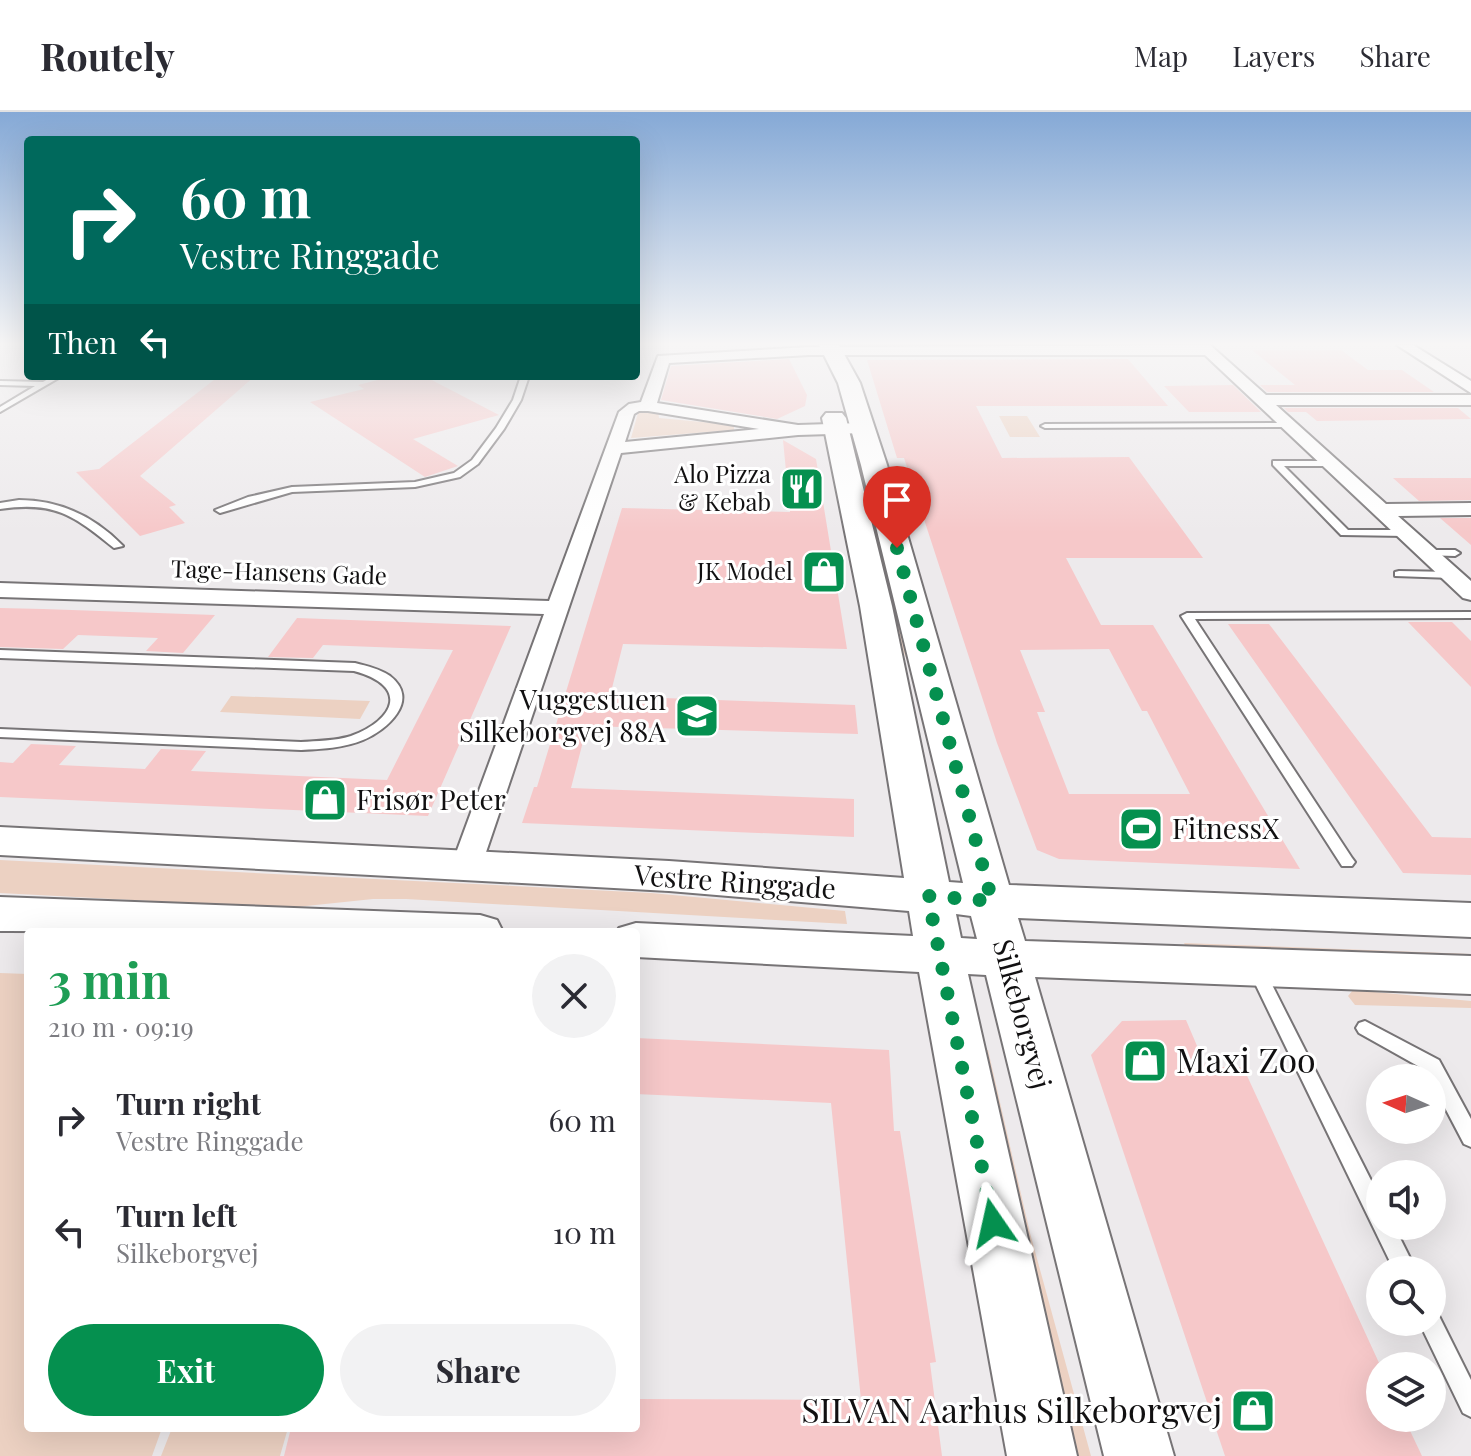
<!DOCTYPE html>
<html lang="en">
<head>
<meta charset="utf-8">
<style>
  body { margin:0; font-family:"Playfair Display",serif; background:#f2f2f3; color:#2b2b33; height:100vh; display:flex; flex-direction:column; font-size:30px; white-space:nowrap }
  * { box-sizing:border-box; margin:0 }
  p { font-size:26px; color:#7c7c81 }
  .icon { flex:none; width:44px; height:44px; fill:none; stroke:currentColor; stroke-width:2; stroke-linecap:round; stroke-linejoin:round }
  .map { position:relative; flex:1; overflow:hidden }
  .side { position:absolute; left:24px; top:816px; width:616px; height:504px; display:flex; flex-direction:column; background:#fff; border-radius:8px; box-shadow:0 8px 32px #0002 }
  .side>* { flex:none }
  .top-card { position:absolute; left:24px; top:24px; width:616px; height:244px; border-radius:8px; box-shadow:0 8px 32px #0002; background:#00695c; color:#fff; overflow:hidden }
  .needle { width:52px; rotate:273deg }
  .controls { position:absolute; left:1366px; top:952px; display:grid; gap:16px }
  .controls a { display:grid; place-items:center; width:80px; height:80px; border-radius:50%; background:#fff; box-shadow:0 8px 32px #0002; font-size:40px }
  .pin { position:absolute; display:grid; place-items:center; width:68px; height:68px; color:#fff; margin:-82px -34px; border-radius:50% 50% 50% 0; rotate:-45deg; box-shadow:0 0 8px #0007 }
  .pin .icon { rotate:45deg }
  .me { position:absolute; width:88px; margin:-44px; rotate:349deg; stroke-linejoin:round; filter:drop-shadow(0 0 6px #0008) }
  .turn { display:flex; align-items:center; gap:28px; height:168px; padding:0 24px; font-size:36px }
  .turn .icon { width:104px; height:104px; stroke-width:2.5 }
  .turn b { display:block; font-size:56px; line-height:68px }
  .then { display:flex; align-items:center; height:76px; padding:0 24px; background:#0003; gap:16px; font-size:30px }
  .round { display:grid; place-items:center; flex:none; width:84px; height:84px; border-radius:42px; background:#f2f2f3 }
  .headline { display:flex; align-items:center; justify-content:space-between; height:136px; padding:0 24px }
  h1 { font-size:48px; font-weight:700; line-height:60px; color:#1e9e55 }
  .cta { display:flex; gap:16px; margin-top:auto; padding:16px 24px }
  .cta a { flex:1; height:92px; border-radius:48px; background:#05904f; color:#fff; font-size:32px; font-weight:700; line-height:92px; text-align:center }
  .cta a+a { background:#f2f2f3; color:#2b2b33 }
  ul { padding:0; list-style:none }
  li { display:flex; align-items:center; gap:24px; height:112px; padding:0 24px }
  li div { flex:1 }
  li b { display:block; font-size:30px }
  li em { font-style:normal }
  header { display:flex; align-items:center; gap:48px; box-sizing:border-box; height:112px; padding:0 40px; background:#fff; border-bottom:2px solid #e1e1e2 }
  header strong { font-size:38px }
  nav { display:flex; gap:44px; margin-inline-start:auto; font-size:28px }
  .map>svg:first-child { display:block }
  .green { fill:#ecd1c2 }
  .building { fill:#f6c8c9; fill-rule:evenodd }
  .lines { fill:none; stroke-linecap:round; stroke-linejoin:round }
  .lane-casing { stroke:#777476; stroke-width:4 }
  .street-casing { stroke:#777476; stroke-width:4 }
  .secondary-casing { stroke:#777476; stroke-width:4 }
  .lane { fill:#fff; fill-rule:evenodd }
  .street { fill:#fff; fill-rule:evenodd }
  .secondary { fill:#fff; fill-rule:evenodd }
  .route { stroke:#05904f; stroke-width:14; stroke-dasharray:0 25.2 }
  .labels { text-anchor:middle; stroke-width:6; stroke-linejoin:round; paint-order:stroke }
  .far-poi-label { font-size:24px; fill:#111011; stroke:#fff; text-anchor:end }
  .far-street-label { font-size:24px; fill:#111011; stroke:#fff }
  .poi-label { font-size:28px; fill:#111011; stroke:#fff; text-anchor:start }
  .street-label { font-size:28px; fill:#111011; stroke:#fff }
  .near-poi-label { font-size:34px; fill:#111011; stroke:#fff; text-anchor:start }
</style>
</head>
<body>
<header>
<strong>Routely</strong>
<nav><a>Map</a><a>Layers</a><a>Share</a></nav>
</header>
<div class="map">
<svg width="1471" height="1344" viewBox="0 0 1471 1344">
  <rect width="100%" height="100%" fill="#edeaec"/>
  <path class="green" d="M648 298 658 299 659 306 734 313V318L631 326 638 301Z
    M999 304H1027L1040 325H1010Z
    M851 331H855L955 712H948L911 557 899 530Z
    M231 584 370 589 360 607 220 600Z
    M0 748 651 781 845 799 847 812 406 787H373L287 796 0 781Z
    M1184 831 1471 842V845L1186 835Z
    M0 861 28 862V1316H162L152 1344H0Z
    M1353 878 1471 889V896L1355 893 1348 884Z
    M982 938H988L1030 1121 1091 1344H1076Z
    M172 1316H288L280 1344H161Z"/>
  <path class="building" d="M1252 238H1341L1368 258H1402L1434 280H1267L1260 273H1295Z
    M789 247 807 283 805 294 777 307 661 288 671 254Z
    M1128 247 1168 294H976L1002 346 1129 345 1203 446H1066L1101 513H1153L1300 757 1059 747 1037 738 997 631 904 346H897L867 248ZM1109 537 1142 599H1147L1190 682H1069L1037 600H1045L1020 538Z
    M219 264H255L140 364 176 393 169 395 185 411 140 424 76 360 99 357Z
    M393 264H424L499 303 413 327 458 354 425 365 310 290 364 277 358 273Z
    M1233 273 1261 300H1189L1164 274Z
    M1284 296H1458L1471 307 1317 309 1306 300H1288Z
    M783 328 816 347 847 537 623 532 610 584 855 593 858 622 587 614 571 676 854 687V725L522 711 534 675H537L622 396 790 400Z
    M1393 366H1471V388L1419 389Z
    M1440 406H1471V433Z
    M0 496 43 497 215 503 183 541 146 539 158 526 78 523 63 537 0 535Z
    M297 506 511 514 428 704 0 685V650L13 651 31 632 76 634 59 653 145 657 161 637 206 639 191 659 387 668 453 538 323 533 313 546 268 545Z
    M1408 510H1452L1471 529V575Z
    M1228 512H1269L1432 725 1471 726V763L1403 761Z
    M1186 908 1206 955H1243L1380 1253V1306H1404L1422 1344H1225L1091 943 1122 909Z
    M636 926 889 938 894 1019H900L936 1250 930 1251 942 1344H284L291 1316H636V1287L861 1288 831 991 636 982Z"/>
  <g class="lines">
    <g class="lane-casing">
      <path id="lane" d="M53 264H62L0 300V295L35 274 0 273V269L43 270Z
        M521 264H529L521 288 504 317 478 352 460 365 415 375 292 380 220 401 215 398 248 385 292 375 415 370 454 361 472 348 496 316 513 288Z
        M1289 311 1293 313 1292 315 1045 316 1041 314 1045 312Z
        M1273 349H1333L1334 351 1330 354H1284L1348 418H1406L1411 421 1406 424 1341 423 1273 353Z
        M19 388C60 388 95 405 123 434L114 436C73 403 55 389 0 397V391Z
        M1427 438H1455L1460 441 1455 444 1423 443V439Z
        M1399 459 1452 460 1457 463 1452 466 1395 464V460Z
        M1471 500V506L1195 507 1352 746 1355 750 1352 754H1342L1181 504 1187 501Z
        M0 538 355 551C367 554 380 557 390 564 421 588 387 618 363 628 344 636 321 637 301 638L0 625V617L301 630C317 629 335 629 351 624 395 608 410 574 354 559L0 546Z
        M1257 853 1263 854 1265 859 1380 1086V1114H1394L1416 1158H1394L1249 859 1251 854Z
        M1365 909 1439 948 1471 1007V1035L1464 1032 1432 971V966H1429L1425 958 1359 921 1356 916 1359 911Z
        M1432 1200 1438 1202 1471 1268V1305L1463 1301 1419 1210H1432Z"/>
    </g>
    <g class="street-casing">
      <path id="street" d="M1195 233H1210L1266 283H1471V293H1276L1386 392 1471 391V403L1398 404 1471 469V488L1463 486 1205 243H809L669 251 657 291 798 313 863 311 871 316 863 321 798 323 621 341 482 752 478 759 467 762 456 759 452 752 544 502 0 485V471L549 489 619 300 629 292 641 290 658 244 809 235ZM639 299H648L759 317 625 330 634 302Z
        M1397 233H1413L1471 269V281Z"/>
    </g>
    <g class="secondary-casing">
      <path id="secondary" d="M819 233H839L860 271 887 353 1009 773 1471 791V825L1018 806 1025 829 1471 844V882L1035 865 1174 1344H1104L986 863 968 862 1077 1344H1007L919 860 636 845V820H617L619 816 636 811 913 824 909 799 669 779 0 743V715L669 749 904 766 860 494 822 306 826 301H842L846 306 892 494 949 770 963 771 861 353 838 271ZM956 802 971 804 977 827 961 826Z
        M0 785 480 803 497 808 503 820 0 819Z"/>
    </g>
    <use href="#lane" class="lane"/>
    <use href="#street" class="street"/>
    <use href="#secondary" class="secondary"/>
  </g>
  <linearGradient id="sky" x2="0" y2="1"><stop stop-color="#85a9d6"/><stop offset="0.55" stop-color="#f7f6f6"/><stop offset="1" stop-color="#f7f6f6" stop-opacity="0"/></linearGradient>
  <rect width="1471" height="421" fill="url(#sky)"/>
  <g class="lines">
    <path class="route" d="M897 436 992 789 928 784 993 1111"/>
  </g>
  <defs>
    <g id="restaurant-square" transform="scale(2.3)"><rect x="-9" y="-9" width="18" height="18" rx="4" fill="#05904f" stroke="#fff"/><path d="M-5-6h1v4h1v-4h1v4h1v-4h1v5L-1.5 .5V6h-2V.5L-5-1ZM5-6V6H3V1.5H1.5Q1.5-4 5-6Z" fill="#fff"/></g>
    <g id="shop-square" transform="scale(2.3)"><rect x="-9" y="-9" width="18" height="18" rx="4" fill="#05904f" stroke="#fff"/><path d="M-5-2.5h2.3a2.7 3.5 0 0 1 5.4 0H5L5.5 6h-11ZM-1.5-2.5h3a1.5 2.3 0 0 0-3 0Z" fill="#fff"/></g>
    <g id="school-square" transform="scale(2.3)"><rect x="-9" y="-9" width="18" height="18" rx="4" fill="#05904f" stroke="#fff"/><path d="M0-5L7-2L0 1L-7-2ZM-4 1L0 2.5L4 1V4Q0 6-4 4Z" fill="#fff"/></g>
    <g id="stadium-square" transform="scale(2.3)"><rect x="-9" y="-9" width="18" height="18" rx="4" fill="#05904f" stroke="#fff"/><path d="M0-5a6.5 5 0 1 0 0 10a6.5 5 0 1 0 0-10ZM-3.5-1.8h7v3.6h-7Z" fill="#fff"/></g>
  </defs>
  <g fill-rule="evenodd">
    <use href="#restaurant-square" x="802" y="377"/>
    <use href="#shop-square" x="824" y="460"/>
    <use href="#school-square" x="697" y="604"/>
    <use href="#shop-square" x="325" y="688"/>
    <use href="#stadium-square" x="1141" y="717"/>
    <use href="#shop-square" x="1145" y="949"/>
    <use href="#shop-square" x="1253" y="1299"/>
  </g>
  <g class="labels">
    <g class="far-poi-label">
      <text x="771" y="371">Alo Pizza<tspan x="771" dy="28">&amp; Kebab</tspan></text>
      <text x="793" y="468">JK Model</text>
    </g>
    <g class="far-street-label">
      <text transform="translate(279 461) rotate(2)" y="8">Tage-Hansens Gade</text>
    </g>
    <g class="poi-label">
      <text x="666" y="598" text-anchor="end">Vuggestuen<tspan x="666" dy="32">Silkeborgvej 88A</tspan></text>
      <text x="356" y="698">Frisør Peter</text>
      <text x="1172" y="727">FitnessX</text>
    </g>
    <g class="street-label">
      <text transform="translate(735 770) rotate(4)" y="10">Vestre Ringgade</text>
      <text transform="translate(1022 902) rotate(75)" y="10">Silkeborgvej</text>
    </g>
    <g class="near-poi-label">
      <text x="1176" y="961">Maxi Zoo</text>
      <text x="1222" y="1311" text-anchor="end">SILVAN Aarhus Silkeborgvej</text>
    </g>
  </g>
</svg>
<div class="controls">
<a><svg class="needle" viewBox="-14 -14 28 28"><path d="M0-13l5 13h-10z" fill="#e53935"/><path d="M0 13l5-13h-10z" fill="#7c7c81"/></svg></a>
<a><svg class="icon" aria-label="sound" viewBox="0 0 24 24"><path d="M4 9h4l5-4v14l-5-4H4zM17 9q2 3 0 6"/></svg></a>
<a><svg class="icon" aria-label="search" viewBox="0 0 24 24"><circle cx="10" cy="10" r="6"/><path d="M15 15l6 6"/></svg></a>
<a><svg class="icon" aria-label="layers" viewBox="0 0 24 24"><path d="M12 4l9 5-9 5-9-5zM3 14l9 5 9-5"/></svg></a>
</div>
<div class="pin" style="left:897px;top:436px;background:#d93025"><svg class="icon" aria-label="arrive" viewBox="0 0 24 24"><path d="M6 21V4h12l-3 4 3 4H6"/></svg></div>
<svg class="me" style="left:993px;top:1111px" viewBox="-20 -20 40 40"><path d="M0-17L14 15 0 8-14 15z" fill="#05904f" stroke="#fff" stroke-width="4"/></svg>
<div class="top-card">
<div class="turn"><svg class="icon" aria-label="right" viewBox="0 0 24 24"><path d="M7 20v-9h11M14 6l5 5-5 5"/></svg><div><b>60 m</b>Vestre Ringgade</div></div>
<div class="then">Then<svg class="icon" aria-label="left" viewBox="0 0 24 24"><path d="M17 20v-9H6M10 6l-5 5 5 5"/></svg></div>
</div>
<section class="side">
<div class="headline"><div><h1>3 min</h1><p>210 m · 09:19</p></div><a class="round"><svg class="icon" aria-label="close" viewBox="0 0 24 24"><path d="M6 6l12 12M18 6L6 18"/></svg></a></div>
<ul>
<li><svg class="icon" aria-label="right" viewBox="0 0 24 24"><path d="M7 20v-9h11M14 6l5 5-5 5"/></svg><div><b>Turn right</b><p>Vestre Ringgade</p></div><em>60 m</em></li>
<li><svg class="icon" aria-label="left" viewBox="0 0 24 24"><path d="M17 20v-9H6M10 6l-5 5 5 5"/></svg><div><b>Turn left</b><p>Silkeborgvej</p></div><em>10 m</em></li>
</ul>
<div class="cta"><a>Exit</a><a>Share</a></div>
</section>
</div>
</body>
</html>
